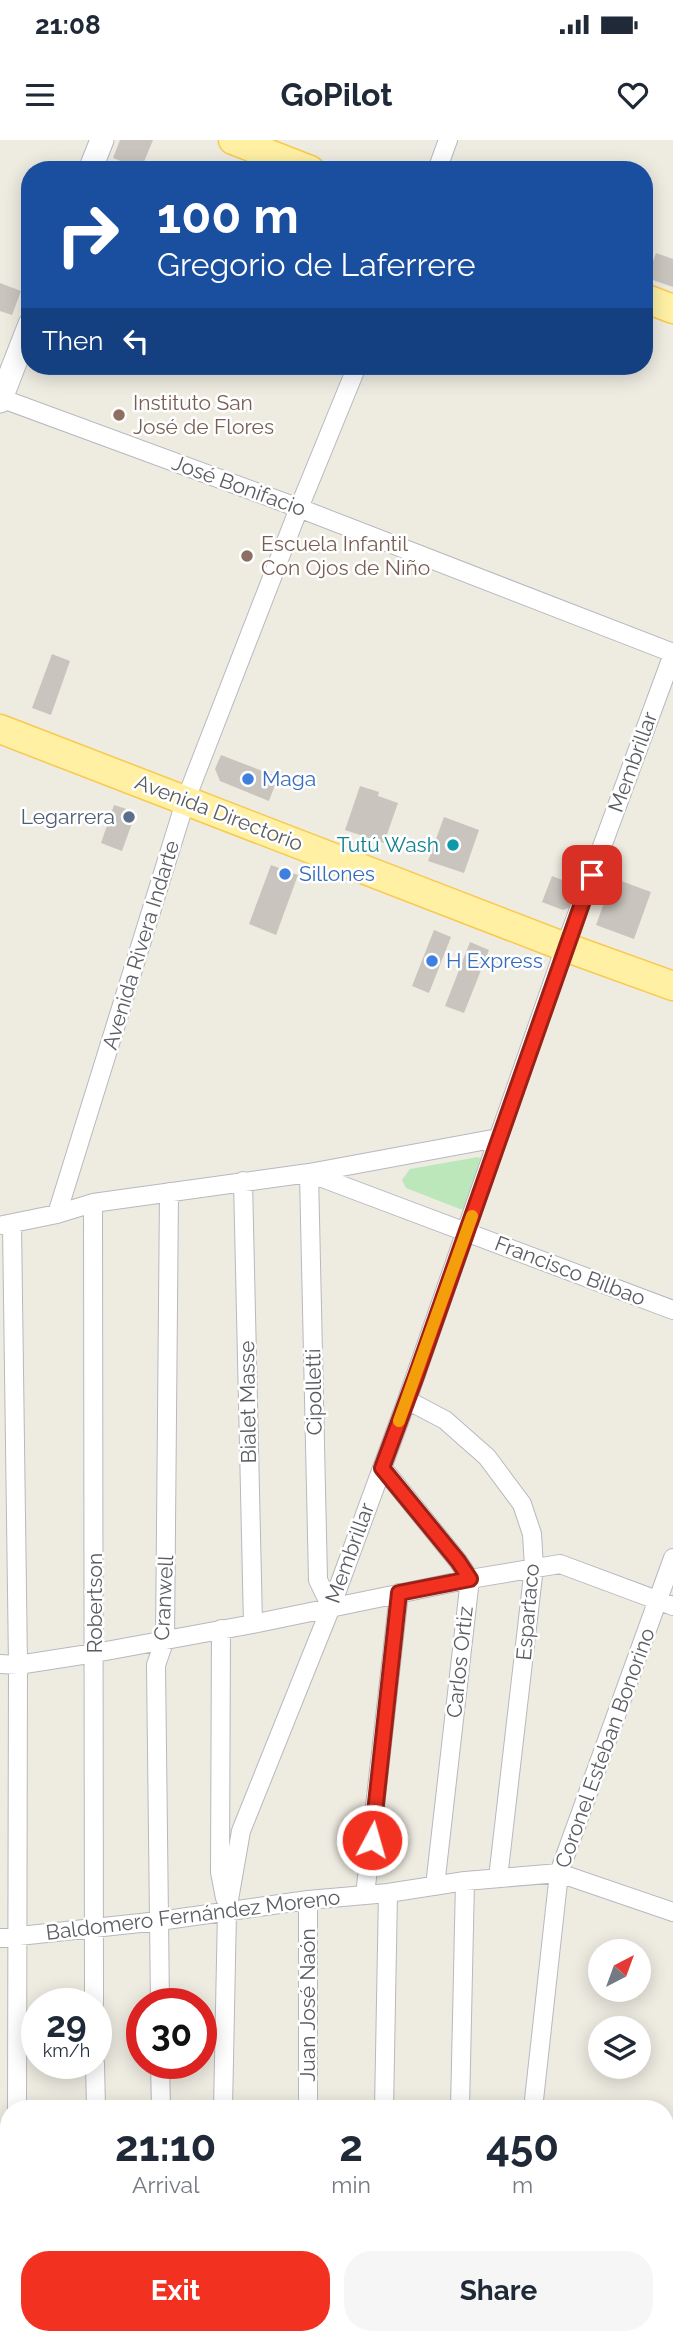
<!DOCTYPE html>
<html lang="en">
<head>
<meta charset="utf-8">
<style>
  body { margin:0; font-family:Raleway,sans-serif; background:#f6f6f7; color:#1f2937; height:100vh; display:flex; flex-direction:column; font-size:26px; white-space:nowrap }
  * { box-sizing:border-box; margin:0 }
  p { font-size:23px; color:#747a83 }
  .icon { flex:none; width:38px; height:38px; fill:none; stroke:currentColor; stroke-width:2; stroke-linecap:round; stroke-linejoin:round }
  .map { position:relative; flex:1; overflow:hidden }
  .side { position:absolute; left:0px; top:1960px; width:674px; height:245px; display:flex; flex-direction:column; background:#fff; border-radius:28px 28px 0 0; box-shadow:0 4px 18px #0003 }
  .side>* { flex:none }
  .hud { position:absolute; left:21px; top:21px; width:632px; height:214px; border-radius:28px; box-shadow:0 4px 18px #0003; background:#1a4fa0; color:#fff; overflow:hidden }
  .needle { width:46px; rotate:41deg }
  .fabs { position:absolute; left:588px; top:1799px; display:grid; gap:14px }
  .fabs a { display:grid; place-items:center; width:63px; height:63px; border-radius:50%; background:#fff; box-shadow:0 4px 18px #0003; font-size:35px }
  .speed { position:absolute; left:21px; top:1848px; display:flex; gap:14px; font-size:35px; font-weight:700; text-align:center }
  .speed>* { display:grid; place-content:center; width:91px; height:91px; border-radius:50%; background:#fff; box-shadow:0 4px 18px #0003; line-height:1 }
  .speed small { font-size:18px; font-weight:400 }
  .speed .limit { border:10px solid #d22; background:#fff; color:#111 }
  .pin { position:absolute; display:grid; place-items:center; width:60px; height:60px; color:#fff; margin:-30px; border-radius:14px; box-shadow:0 4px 10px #0006 }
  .me { position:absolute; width:77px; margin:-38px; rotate:6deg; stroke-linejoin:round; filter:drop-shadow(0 0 5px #0008) }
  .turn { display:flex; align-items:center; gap:24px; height:147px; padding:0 21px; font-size:32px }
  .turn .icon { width:91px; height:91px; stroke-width:2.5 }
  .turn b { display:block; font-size:49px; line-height:60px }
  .then { display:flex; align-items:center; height:66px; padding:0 21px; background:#0003; gap:14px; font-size:26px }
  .eta { display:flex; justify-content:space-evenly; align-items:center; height:119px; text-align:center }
  .eta b { font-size:42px; font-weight:700; line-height:49px }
  .action { display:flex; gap:14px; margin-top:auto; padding:14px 21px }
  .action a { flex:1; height:80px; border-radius:28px; background:#f33121; color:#fff; font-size:28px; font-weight:700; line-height:80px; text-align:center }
  .action a+a { background:#f6f6f7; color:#1f2937 }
  .status { display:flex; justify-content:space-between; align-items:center; height:49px; padding:0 35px; background:#fff; direction:ltr }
  .status svg { height:19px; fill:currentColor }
  header { display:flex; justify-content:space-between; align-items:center; height:91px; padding:0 21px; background:#fff; font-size:32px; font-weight:700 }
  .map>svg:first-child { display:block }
  .green { fill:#bbe7bb }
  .building { fill:#c9c5be }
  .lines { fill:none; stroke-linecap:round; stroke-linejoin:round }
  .minor-casing { stroke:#b7b9bf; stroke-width:20 }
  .tertiary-casing { stroke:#b7b9bf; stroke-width:25 }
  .primary-casing { stroke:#f9c94e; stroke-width:31 }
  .minor { stroke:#fff; stroke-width:18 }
  .tertiary { stroke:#fff; stroke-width:23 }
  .primary { stroke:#fff0a4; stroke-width:28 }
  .route-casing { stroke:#9e2015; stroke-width:18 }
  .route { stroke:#f33121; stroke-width:12 }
  .slow { stroke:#f59e0b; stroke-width:12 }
  .education-dot { fill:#8d6e63; stroke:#fff; stroke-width:2.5 }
  .shop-dot { fill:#3f7fe0; stroke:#fff; stroke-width:2.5 }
  .service-dot { fill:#5c6f8a; stroke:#fff; stroke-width:2.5 }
  .culture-dot { fill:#0f9aa8; stroke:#fff; stroke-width:2.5 }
  .labels { text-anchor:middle; stroke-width:5; stroke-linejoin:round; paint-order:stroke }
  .education-label { font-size:21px; fill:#785e54; stroke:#fff; text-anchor:start }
  .street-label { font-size:21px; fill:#5a5e63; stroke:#fff }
  .shop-label { font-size:21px; fill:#366cbe; stroke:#fff; text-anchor:start }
  .service-label { font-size:21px; fill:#4e5e75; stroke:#fff; text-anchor:end }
  .culture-label { font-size:21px; fill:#0d838f; stroke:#fff; text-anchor:end }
</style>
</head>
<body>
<div class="status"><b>21:08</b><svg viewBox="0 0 49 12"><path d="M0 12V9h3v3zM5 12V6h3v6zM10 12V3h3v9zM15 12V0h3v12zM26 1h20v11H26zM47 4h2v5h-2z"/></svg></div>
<header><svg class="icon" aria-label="menu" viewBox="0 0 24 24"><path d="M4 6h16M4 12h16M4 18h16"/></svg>GoPilot<svg class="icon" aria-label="heart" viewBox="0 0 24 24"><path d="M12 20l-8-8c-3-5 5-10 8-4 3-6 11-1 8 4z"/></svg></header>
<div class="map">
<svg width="673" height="2205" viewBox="0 0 673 2205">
  <rect width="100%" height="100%" fill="#eeebe1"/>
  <path class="green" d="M478 1017 485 1021 467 1069H460L406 1048 402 1040 410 1029Z"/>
  <path class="building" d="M120 0H153L141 29 113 18Z
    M656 113 673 119V147L647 138Z
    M0 143 21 151 12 175 0 171Z
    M52 514 70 521 51 575 32 568Z
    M221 615 278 637 269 661 220 641 215 629Z
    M360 646 379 652 378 656 398 663 384 703 345 690Z
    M114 665 136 672 122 711 101 703Z
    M444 677 479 690 464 733 428 721Z
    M271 725 298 735 276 795 249 784Z
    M552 736 580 747 573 766 563 770 542 762Z
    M613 738 651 752 634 799 596 785Z
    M434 790 451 797 429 853 412 846Z
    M470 802 489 810 464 873 445 866Z"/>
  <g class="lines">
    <g class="minor-casing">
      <path id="minor" d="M437 30 448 0
        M0 258 299 368 673 513
        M243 1041 253 1484
        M93 1063 94 1864
        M57 1074 186 659 299 368 357 226
        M12 1084 18 1525 17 1969
        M3 1085 57 1074 93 1063 309 1033 498 998
        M407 1260 445 1280 487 1317 522 1364 532 1394 534 1427 498 1738
        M382 1327 458 1421 470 1439 435 1746
        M331 1467 318 1440 309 1033 673 1170
        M221 1489 220 1732 225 1758
        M0 1524 18 1525 95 1513 253 1484 470 1439 560 1424 673 1466
        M365 1755 399 1453
        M308 1760V1969
        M0 1798 159 1781 308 1760 388 1753 465 1741 559 1733 673 1772
        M160 1864 156 1525 165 1499 169 1052
        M95 1923 96 1969
        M160 1923 161 1969
        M223 1969 227 1771 241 1691 331 1467 407 1260 565 807 673 514
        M384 1969 388 1753
        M460 1969 465 1741
        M533 1969 559 1733 673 1418
        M665 2056 673 2059
        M0 2096 9 2095
        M18 2196V2205
        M96 2205V2196
        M158 2205V2196
        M220 2205V2196
        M293 2205V2196
        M352 2205V2196
        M421 2205V2196
        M508 2205 509 2196"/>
    </g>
    <g class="tertiary-casing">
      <path id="tertiary" d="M90 30 102 0
        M0 261 30 184"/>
    </g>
    <g class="primary-casing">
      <path id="primary" d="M233 0 310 30
        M644 158 673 169
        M0 589 565 807 673 846"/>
    </g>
    <use href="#minor" class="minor"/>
    <use href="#tertiary" class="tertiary"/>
    <use href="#primary" class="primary"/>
  </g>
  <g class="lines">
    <g class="route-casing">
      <path id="route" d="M372 1700 399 1453 470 1439 458 1421 382 1328 416 1236 592 735"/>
    </g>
    <use href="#route" class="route"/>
    <path class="slow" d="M399 1281 472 1076"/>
  </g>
  <g class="education-dot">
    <circle cx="119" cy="275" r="7"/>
    <circle cx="247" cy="416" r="7"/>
  </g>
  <g class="shop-dot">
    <circle cx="248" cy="639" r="7"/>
    <circle cx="285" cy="734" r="7"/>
    <circle cx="432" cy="821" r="7"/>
  </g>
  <circle class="service-dot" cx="129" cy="677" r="7"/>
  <circle class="culture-dot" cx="453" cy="705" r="7"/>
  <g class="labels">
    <g class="education-label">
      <text x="133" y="270">Instituto San<tspan x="133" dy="24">José de Flores</tspan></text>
      <text x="261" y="411">Escuela Infantil<tspan x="261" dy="24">Con Ojos de Niño</tspan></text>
    </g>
    <g class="street-label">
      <text transform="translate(239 346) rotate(20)" y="7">José Bonifacio</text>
      <text transform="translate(633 622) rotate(-70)" y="7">Membrillar</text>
      <text transform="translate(219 673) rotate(21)" y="7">Avenida Directorio</text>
      <text transform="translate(141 805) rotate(-73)" y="7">Avenida Rivera Indarte</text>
      <text transform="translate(570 1131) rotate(21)" y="7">Francisco Bilbao</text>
      <text transform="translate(314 1252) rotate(-91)" y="7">Cipolletti</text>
      <text transform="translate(248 1262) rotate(-91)" y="7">Bialet Masse</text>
      <text transform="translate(350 1413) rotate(-70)" y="7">Membrillar</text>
      <text transform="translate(164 1458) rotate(-87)" y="7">Cranwell</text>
      <text transform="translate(95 1463) rotate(-90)" y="7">Robertson</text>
      <text transform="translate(528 1472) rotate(-85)" y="7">Espartaco</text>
      <text transform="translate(460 1522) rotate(-84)" y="7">Carlos Ortiz</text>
      <text transform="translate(605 1608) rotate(-70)" y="7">Coronel Esteban Bonorino</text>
      <text transform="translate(193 1775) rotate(-7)" y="7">Baldomero Fernández Moreno</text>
      <text transform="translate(308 1865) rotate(-90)" y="7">Juan José Naón</text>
    </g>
    <g class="shop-label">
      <text x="262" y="646">Maga</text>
      <text x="299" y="741">Sillones</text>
      <text x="446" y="828">H Express</text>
    </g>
    <g class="service-label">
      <text x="115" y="684">Legarrera</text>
    </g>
    <g class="culture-label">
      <text x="439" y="712">Tutú Wash</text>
    </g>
  </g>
</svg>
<div class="fabs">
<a><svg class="needle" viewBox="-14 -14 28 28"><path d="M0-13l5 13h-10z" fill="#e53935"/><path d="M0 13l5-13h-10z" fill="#747a83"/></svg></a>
<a><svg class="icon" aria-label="layers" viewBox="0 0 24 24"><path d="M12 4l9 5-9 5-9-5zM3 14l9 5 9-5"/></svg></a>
</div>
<div class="speed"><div>29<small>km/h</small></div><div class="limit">30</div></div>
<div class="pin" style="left:592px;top:735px;background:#d93025"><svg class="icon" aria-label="arrive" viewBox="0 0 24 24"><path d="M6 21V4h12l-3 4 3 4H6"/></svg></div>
<svg class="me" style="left:372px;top:1700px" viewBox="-20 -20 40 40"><circle r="17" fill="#f33121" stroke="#fff" stroke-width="3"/><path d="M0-11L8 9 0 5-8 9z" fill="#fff"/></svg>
<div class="hud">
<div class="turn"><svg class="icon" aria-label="right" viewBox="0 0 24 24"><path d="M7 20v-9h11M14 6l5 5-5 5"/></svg><div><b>100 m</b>Gregorio de Laferrere</div></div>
<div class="then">Then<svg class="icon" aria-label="left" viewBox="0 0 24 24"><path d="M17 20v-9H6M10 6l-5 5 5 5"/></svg></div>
</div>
<section class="side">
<div class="eta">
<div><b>21:10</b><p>Arrival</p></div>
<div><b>2</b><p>min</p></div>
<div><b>450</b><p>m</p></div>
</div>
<div class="action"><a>Exit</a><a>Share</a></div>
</section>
</div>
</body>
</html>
